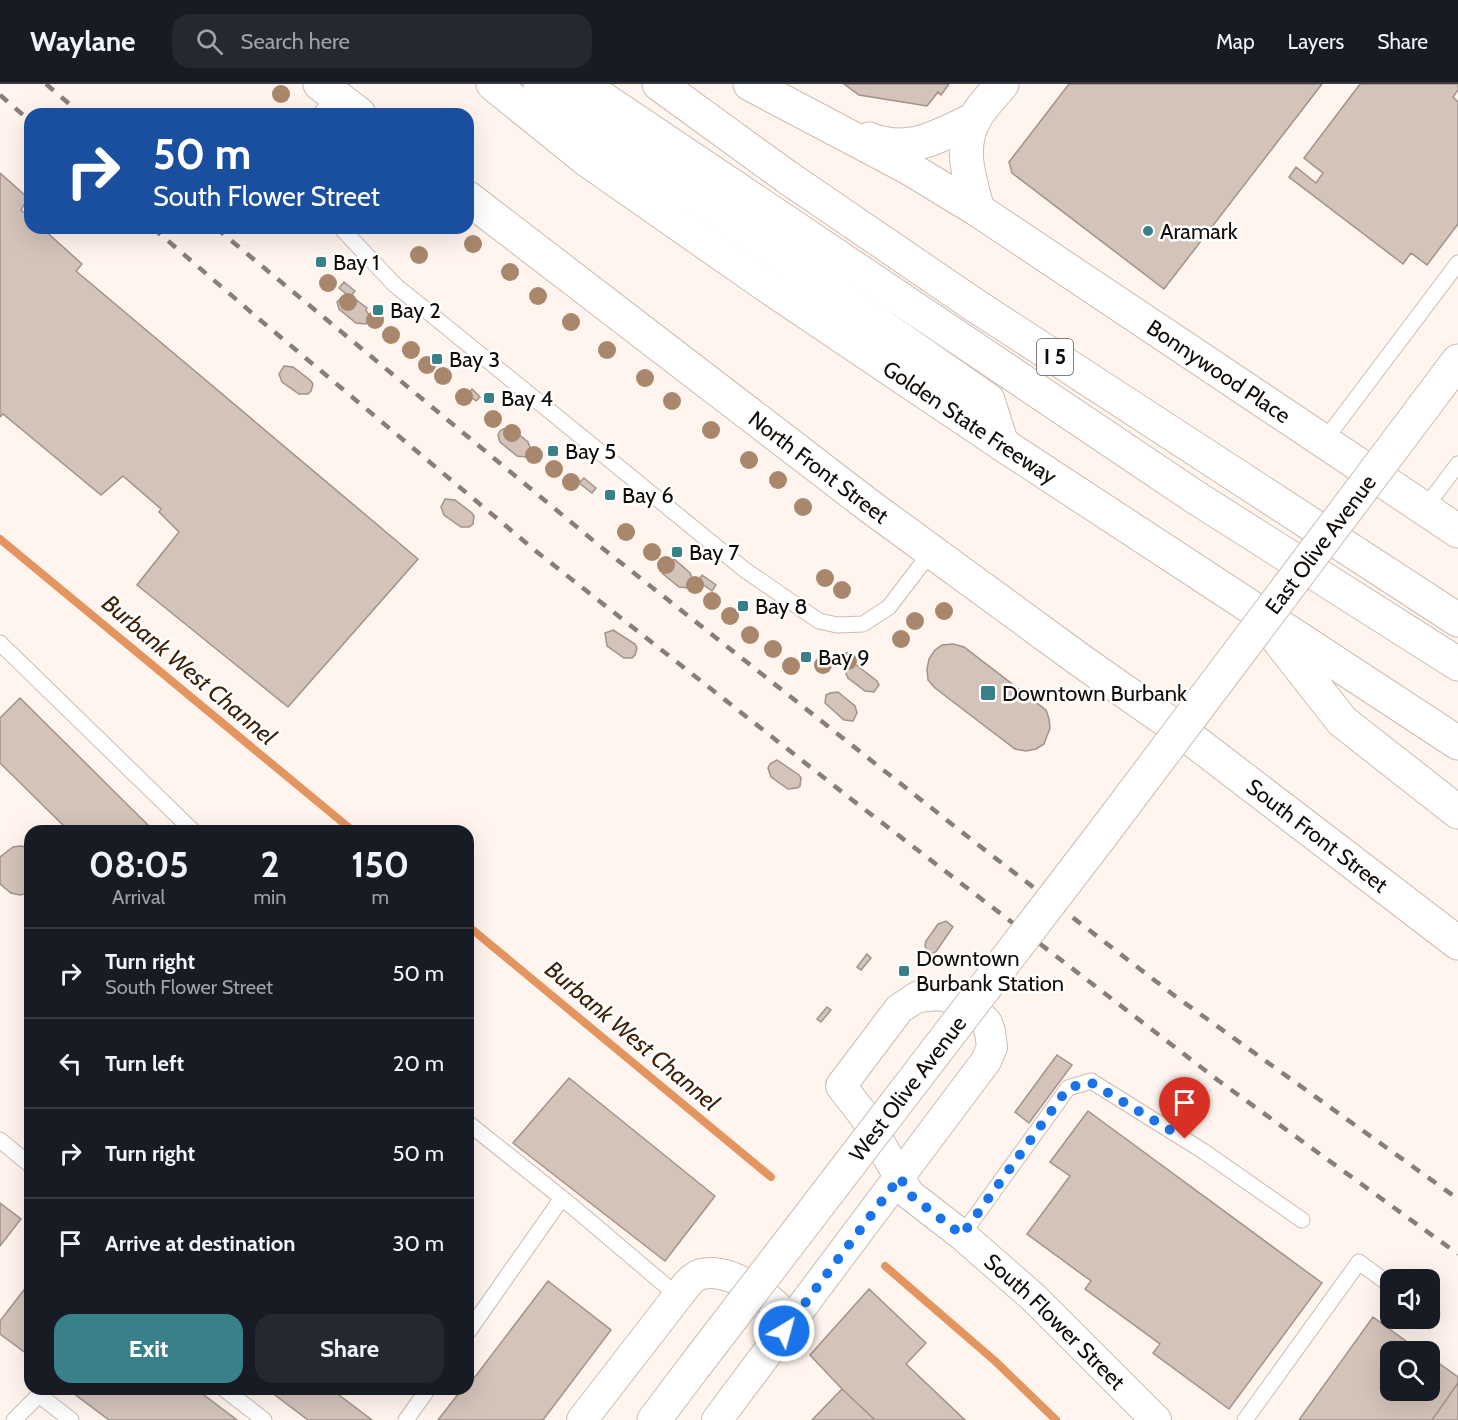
<!DOCTYPE html>
<html lang="en">
<head>
<meta charset="utf-8">
<style>
  body { margin:0; font-family:Cabin,sans-serif; background:#242831; color:#f1f3f6; height:100vh; display:flex; flex-direction:column; font-size:22px; white-space:nowrap }
  * { box-sizing:border-box; margin:0 }
  p { font-size:20px; color:#9ea1a6 }
  .icon { flex:none; width:33px; height:33px; fill:none; stroke:currentColor; stroke-width:2; stroke-linecap:round; stroke-linejoin:round }
  .map { position:relative; flex:1; overflow:hidden }
  .panel { position:absolute; left:24px; top:741px; width:450px; height:570px; display:flex; flex-direction:column; background:#171b24; border-radius:18px; box-shadow:0 6px 24px #0002 }
  .panel>* { flex:none }
  .hud { position:absolute; left:24px; top:24px; width:450px; height:126px; border-radius:18px; box-shadow:0 6px 24px #0002; background:#1a4fa0; color:#fff; overflow:hidden }
  .controls { position:absolute; left:1380px; top:1185px; display:grid; gap:12px }
  .controls a { display:grid; place-items:center; width:60px; height:60px; border-radius:12px; background:#171b24; box-shadow:0 6px 24px #0002; font-size:30px }
  .pin { position:absolute; display:grid; place-items:center; width:51px; height:51px; color:#fff; margin:-62px -26px; border-radius:50% 50% 50% 0; rotate:-45deg; box-shadow:0 0 6px #0007 }
  .pin .icon { rotate:45deg }
  .me { position:absolute; width:66px; margin:-33px; rotate:37deg; stroke-linejoin:round; filter:drop-shadow(0 0 4px #0008) }
  .turn { display:flex; align-items:center; gap:21px; height:126px; padding:0 30px; font-size:27px }
  .turn .icon { width:78px; height:78px; stroke-width:2.5 }
  .turn b { display:block; font-size:42px; line-height:51px }
  .eta { display:flex; justify-content:space-evenly; align-items:center; height:102px; text-align:center }
  .eta b { font-size:36px; font-weight:700; line-height:42px }
  .action { display:flex; gap:12px; margin-top:auto; padding:12px 30px }
  .action a { flex:1; height:69px; border-radius:18px; background:#398188; color:#fff; font-size:24px; font-weight:700; line-height:69px; text-align:center }
  .action a+a { background:#242831; color:#f1f3f6 }
  ul { padding:0; list-style:none }
  li { display:flex; align-items:center; gap:18px; height:90px; padding:0 30px; border-top:2px solid #363941 }
  li div { flex:1 }
  li b { display:block; font-size:22px }
  li em { font-style:normal }
  header { display:flex; align-items:center; gap:36px; box-sizing:border-box; height:84px; padding:0 30px; background:#171b24; border-bottom:2px solid #363941 }
  header strong { font-size:28px }
  nav { display:flex; gap:33px; margin-inline-start:auto; font-size:21px }
  .search { width:420px; height:54px; background:#242831; display:flex; align-items:center; gap:15px; box-sizing:border-box; padding:0 21px; border-radius:18px; color:#9ea1a6; font-size:22px }
  .map>svg:first-child { display:block }
  .lines { fill:none; stroke-linecap:round; stroke-linejoin:round }
  .stream { stroke:#e4945e; stroke-width:8 }
  .building { fill:#d3c3b9; stroke:#a29289; stroke-width:1.5 }
  .lane-casing { stroke:#ccbcb1; stroke-width:17 }
  .street-casing { stroke:#ccbcb1; stroke-width:32 }
  .secondary-casing { stroke:#ccbcb1; stroke-width:35 }
  .highway-casing { stroke:#ccbcb1; stroke-width:35 }
  .lane { stroke:#fff; stroke-width:15 }
  .street { stroke:#fff; stroke-width:30 }
  .secondary { stroke:#fff; stroke-width:33 }
  .highway { stroke:#fff; stroke-width:33 }
  .rail { stroke:#867e79; stroke-width:4.5; stroke-dasharray:10 10; stroke-linecap:butt }
  .secondary-bridge-casing { stroke:#ccbcb1; stroke-width:35; stroke-linecap:butt }
  .secondary-bridge { stroke:#fff; stroke-width:33 }
  .tree { fill:#a8876c }
  .route { stroke:#1a73e8; stroke-width:10; stroke-dasharray:0 18 }
  .poi-dot { fill:#398188; stroke:#fff; stroke-width:2 }
  .labels { text-anchor:middle; stroke-width:5; stroke-linejoin:round; paint-order:stroke }
  .shield { fill:#fff; stroke:#595653; stroke-width:1.5 }
  .shield-label { font-size:21px; font-weight:bold; fill:#120d09 }
  .poi-label { font-size:22px; fill:#120d09; stroke:#fff; text-anchor:start }
  .street-label { font-size:22px; fill:#120d09; stroke:#fff }
  .water-label { font-size:24px; font-style:italic; fill:#402109; stroke:#fff }
</style>
</head>
<body>
<header>
<strong>Waylane</strong>
<div class="search"><svg class="icon" aria-label="search" viewBox="0 0 24 24"><circle cx="10" cy="10" r="6"/><path d="M15 15l6 6"/></svg>Search here</div>
<nav><a>Map</a><a>Layers</a><a>Share</a></nav>
</header>
<div class="map">
<svg width="1458" height="1336" viewBox="0 0 1458 1336">
  <rect width="100%" height="100%" fill="#fff4ee"/>
  <g class="lines">
    <path class="stream" d="M0 455 353 747
      M468 842 771 1093
      M885 1182 995 1277 1056 1336"/>
  </g>
  <path class="building" d="M844 0H949L941 11 938 8 927 22 859 11Z
    M1069 0H1322L1164 205 1012 89 1009 78Z
    M1360 0H1458V6L1453 13 1458 18V140L1427 181 1411 169 1403 180 1289 93 1296 83 1316 99 1323 89 1304 74Z
    M0 89 28 114 21 126 30 133V144H42L82 180 76 187 418 475 288 623 137 501 179 448 159 428 161 425 123 392 101 411 3 330 0 333Z
    M344 198 355 207 350 213 339 204Z
    M343 212H351L367 224 366 226 370 233 366 240 356 239 339 225 337 218Z
    M284 282 293 283 310 296 313 300 311 307 308 310H299L282 298 279 290Z
    M472 305 480 313 476 317 468 310Z
    M503 345H512L528 358 531 366 526 373 517 372 500 358 498 351 500 347Z
    M584 394 596 404 592 409 579 399Z
    M445 415 455 416 472 429 474 432 473 440 469 443H461L444 431 441 423Z
    M669 475 673 477 674 475 690 489 693 496 688 504 679 503 663 490 660 486 662 478Z
    M702 491 716 501 712 507 698 497Z
    M613 546 635 560 637 564 635 571 632 574H624L607 562 605 549Z
    M953 560 964 563 1046 626 1049 635 1050 644 1044 660 1036 665 1026 667 1015 665 935 604 928 596 927 585 929 575 935 566 942 561Z
    M855 580 877 597 879 601 874 608 865 607 848 594 846 590 848 583Z
    M838 608 855 622 857 629 853 637 844 636 825 619 826 611 830 609Z
    M20 614 154 747H69L0 679V634Z
    M777 676 799 691 801 694 800 702 797 704 788 705 771 693 768 684 770 680Z
    M21 762 30 764V809L20 811 11 809 0 800V773L13 763Z
    M946 837 953 843 935 869H928L925 862 926 857 938 840Z
    M867 870 871 874 861 886 857 883Z
    M827 923 831 926 821 938 817 935Z
    M1057 971 1072 981 1029 1039 1015 1028Z
    M569 994 715 1112 665 1177 513 1059Z
    M1088 1027 1322 1199 1229 1325 1153 1269 1160 1260 1085 1205 1091 1197 1027 1150 1070 1092 1050 1078Z
    M0 1119 21 1135 0 1162Z
    M548 1197 611 1246 543 1336H438L462 1305H468V1302Z
    M30 1198V1266L27 1270 0 1250V1237Z
    M869 1205 926 1259 906 1280 965 1336H875L842 1305 810 1271Z
    M1373 1233 1421 1268H1390V1306H1430V1273L1458 1293V1299L1432 1336H1299Z
    M1458 1299V1336H1432Z
    M76 1305H196L237 1336H109L73 1309Z
    M267 1305H331L372 1336H308Z
    M842 1305 875 1336H812Z"/>
  <g class="lines">
    <g class="lane-casing">
      <path id="lane" d="M321 30 334 11
        M341 144 395 201 745 486 819 537 837 541 863 540 889 523 931 468
        M1324 357 1458 179
        M1424 425 1458 380
        M0 559 193 747
        M468 1039 567 1118 678 1212
        M0 1056 30 1081
        M962 1151 1068 1004 1091 997 1203 1067 1302 1136
        M1430 1229 1432 1230
        M468 1248 562 1114
        M43 1305 39 1311 71 1336
        M224 1305 264 1336
        M14 1336 39 1311
        M406 1336 428 1305
        M1245 1336 1359 1178 1390 1201"/>
    </g>
    <g class="street-casing">
      <g id="street">
        <path d="M582 1336 678 1212C684 1204 692 1192 702 1190 730 1183 773 1214 787 1235L784 1247"/>
        <path id="s1" d="M717 1336C807 1216 897 1096 986 977L992 963 990 948 987 939 977 928 962 916 939 911 917 913 899 925 841 1002 865 1033 909 1110 962 1151 1034 1214 1156 1336"/>
      </g>
    </g>
    <g class="secondary-casing">
      <g id="secondary">
        <path d="M320 0 359 30"/>
        <path id="s2" d="M1002 0C993 11 982 22 975 34 958 64 970 96 978 126L1458 447"/>
        <path id="s3" d="M468 114 868 421 1080 576 1177 644 1458 859"/>
        <path d="M1425 321 1458 277"/>
        <path d="M654 1336 694 1283"/>
      </g>
    </g>
    <g class="highway-casing">
      <g id="highway">
        <path id="s4" d="M493 0 587 76 766 201 1002 360 1458 659"/>
        <path d="M540 0 580 32 988 316 1002 360"/>
        <path d="M581 0 1195 413 1458 580"/>
        <path d="M659 0 787 93 973 220 1458 536"/>
        <path d="M750 0 907 83 978 126"/>
        <path d="M869 55C910 71 938 52 975 35"/>
        <path d="M1273 549 1342 637 1458 728"/>
      </g>
    </g>
    <use href="#lane" class="lane"/>
    <use href="#street" class="street"/>
    <use href="#secondary" class="secondary"/>
    <use href="#highway" class="highway"/>
    <path class="rail" d="M46 0 81 30
      M0 11 30 37
      M153 144 259 235 537 468 851 715 1219 997 1458 1170
      M216 144 601 463 977 760 1175 912 1458 1115"/>
    <g class="secondary-bridge-casing">
      <g id="secondary-bridge">
        <path id="s5" d="M694 1283 1104 748 1425 321"/>
      </g>
    </g>
    <use href="#secondary-bridge" class="secondary-bridge"/>
  </g>
  <g class="tree">
    <circle cx="281" cy="10" r="9"/>
    <circle cx="473" cy="160" r="9"/>
    <circle cx="419" cy="171" r="9"/>
    <circle cx="510" cy="188" r="9"/>
    <circle cx="328" cy="199" r="9"/>
    <circle cx="538" cy="212" r="9"/>
    <circle cx="348" cy="218" r="9"/>
    <circle cx="375" cy="236" r="9"/>
    <circle cx="571" cy="238" r="9"/>
    <circle cx="391" cy="251" r="9"/>
    <circle cx="411" cy="266" r="9"/>
    <circle cx="607" cy="266" r="9"/>
    <circle cx="427" cy="281" r="9"/>
    <circle cx="443" cy="292" r="9"/>
    <circle cx="645" cy="294" r="9"/>
    <circle cx="464" cy="313" r="9"/>
    <circle cx="672" cy="317" r="9"/>
    <circle cx="493" cy="335" r="9"/>
    <circle cx="711" cy="346" r="9"/>
    <circle cx="512" cy="349" r="9"/>
    <circle cx="534" cy="371" r="9"/>
    <circle cx="749" cy="376" r="9"/>
    <circle cx="554" cy="385" r="9"/>
    <circle cx="778" cy="396" r="9"/>
    <circle cx="571" cy="398" r="9"/>
    <circle cx="803" cy="423" r="9"/>
    <circle cx="626" cy="448" r="9"/>
    <circle cx="652" cy="468" r="9"/>
    <circle cx="666" cy="481" r="9"/>
    <circle cx="825" cy="494" r="9"/>
    <circle cx="695" cy="501" r="9"/>
    <circle cx="842" cy="506" r="9"/>
    <circle cx="712" cy="517" r="9"/>
    <circle cx="944" cy="527" r="9"/>
    <circle cx="730" cy="532" r="9"/>
    <circle cx="915" cy="537" r="9"/>
    <circle cx="750" cy="551" r="9"/>
    <circle cx="901" cy="555" r="9"/>
    <circle cx="773" cy="565" r="9"/>
    <circle cx="848" cy="577" r="9"/>
    <circle cx="823" cy="581" r="9"/>
    <circle cx="791" cy="582" r="9"/>
  </g>
  <g class="lines">
    <path class="route" d="M784 1247 900 1093 909 1110 962 1151 1068 1004 1090 998 1185 1055"/>
  </g>
  <g class="poi-dot">
    <circle cx="1148" cy="147" r="6"/>
    <rect x="315" y="172" width="12" height="12" rx="3"/>
    <rect x="372" y="220" width="12" height="12" rx="3"/>
    <rect x="431" y="269" width="12" height="12" rx="3"/>
    <rect x="483" y="308" width="12" height="12" rx="3"/>
    <rect x="547" y="361" width="12" height="12" rx="3"/>
    <rect x="604" y="405" width="12" height="12" rx="3"/>
    <rect x="671" y="462" width="12" height="12" rx="3"/>
    <rect x="737" y="516" width="12" height="12" rx="3"/>
    <rect x="800" y="567" width="12" height="12" rx="3"/>
    <rect x="980" y="601" width="16" height="16" rx="3"/>
    <rect x="898" y="881" width="12" height="12" rx="3"/>
  </g>
  <g class="labels">
    <rect class="shield" x="1037" y="255" width="36" height="36" rx="4.5"/>
    <g class="shield-label">
      <text x="1055" y="280">I 5</text>
    </g>
    <g class="poi-label">
      <text x="1160" y="155">Aramark</text>
      <text x="333" y="186">Bay 1</text>
      <text x="390" y="234">Bay 2</text>
      <text x="449" y="283">Bay 3</text>
      <text x="501" y="322">Bay 4</text>
      <text x="565" y="375">Bay 5</text>
      <text x="622" y="419">Bay 6</text>
      <text x="689" y="476">Bay 7</text>
      <text x="755" y="530">Bay 8</text>
      <text x="818" y="581">Bay 9</text>
      <text x="1002" y="617">Downtown Burbank</text>
      <text x="916" y="882">Downtown<tspan x="916" dy="25">Burbank Station</tspan></text>
    </g>
    <g class="street-label">
      <text dy="8" stroke="none"><textPath href="#s2" startOffset="428">Bonnywood Place</textPath></text>
      <text dy="8" stroke="none"><textPath href="#s4" startOffset="585">Golden State Freeway</textPath></text>
      <text dy="8" stroke="none"><textPath href="#s3" startOffset="442">North Front Street</textPath></text>
      <text dy="8" stroke="none"><textPath href="#s5" startOffset="1034">East Olive Avenue</textPath></text>
      <text dy="8" stroke="none"><textPath href="#s3" startOffset="1062">South Front Street</textPath></text>
      <text dy="8" stroke="none"><textPath href="#s5" startOffset="351">West Olive Avenue</textPath></text>
      <text dy="8" stroke="none"><textPath href="#s1" startOffset="1008">South Flower Street</textPath></text>
    </g>
    <g class="water-label">
      <text transform="translate(189 586) rotate(40)" y="8">Burbank West Channel</text>
      <text transform="translate(632 952) rotate(40)" y="8">Burbank West Channel</text>
    </g>
  </g>
</svg>
<div class="controls">
<a><svg class="icon" aria-label="sound" viewBox="0 0 24 24"><path d="M4 9h4l5-4v14l-5-4H4zM17 9q2 3 0 6"/></svg></a>
<a><svg class="icon" aria-label="search" viewBox="0 0 24 24"><circle cx="10" cy="10" r="6"/><path d="M15 15l6 6"/></svg></a>
</div>
<div class="pin" style="left:1185px;top:1055px;background:#d93025"><svg class="icon" aria-label="arrive" viewBox="0 0 24 24"><path d="M6 21V4h12l-3 4 3 4H6"/></svg></div>
<svg class="me" style="left:784px;top:1247px" viewBox="-20 -20 40 40"><circle r="17" fill="#1a73e8" stroke="#fff" stroke-width="3"/><path d="M0-11L8 9 0 5-8 9z" fill="#fff"/></svg>
<div class="hud">
<div class="turn"><svg class="icon" aria-label="right" viewBox="0 0 24 24"><path d="M7 20v-9h11M14 6l5 5-5 5"/></svg><div><b>50 m</b>South Flower Street</div></div>
</div>
<section class="panel">
<div class="eta">
<div><b>08:05</b><p>Arrival</p></div>
<div><b>2</b><p>min</p></div>
<div><b>150</b><p>m</p></div>
</div>
<ul>
<li><svg class="icon" aria-label="right" viewBox="0 0 24 24"><path d="M7 20v-9h11M14 6l5 5-5 5"/></svg><div><b>Turn right</b><p>South Flower Street</p></div><em>50 m</em></li>
<li><svg class="icon" aria-label="left" viewBox="0 0 24 24"><path d="M17 20v-9H6M10 6l-5 5 5 5"/></svg><div><b>Turn left</b></div><em>20 m</em></li>
<li><svg class="icon" aria-label="right" viewBox="0 0 24 24"><path d="M7 20v-9h11M14 6l5 5-5 5"/></svg><div><b>Turn right</b></div><em>50 m</em></li>
<li><svg class="icon" aria-label="arrive" viewBox="0 0 24 24"><path d="M6 21V4h12l-3 4 3 4H6"/></svg><div><b>Arrive at destination</b></div><em>30 m</em></li>
</ul>
<div class="action"><a>Exit</a><a>Share</a></div>
</section>
</div>
</body>
</html>
